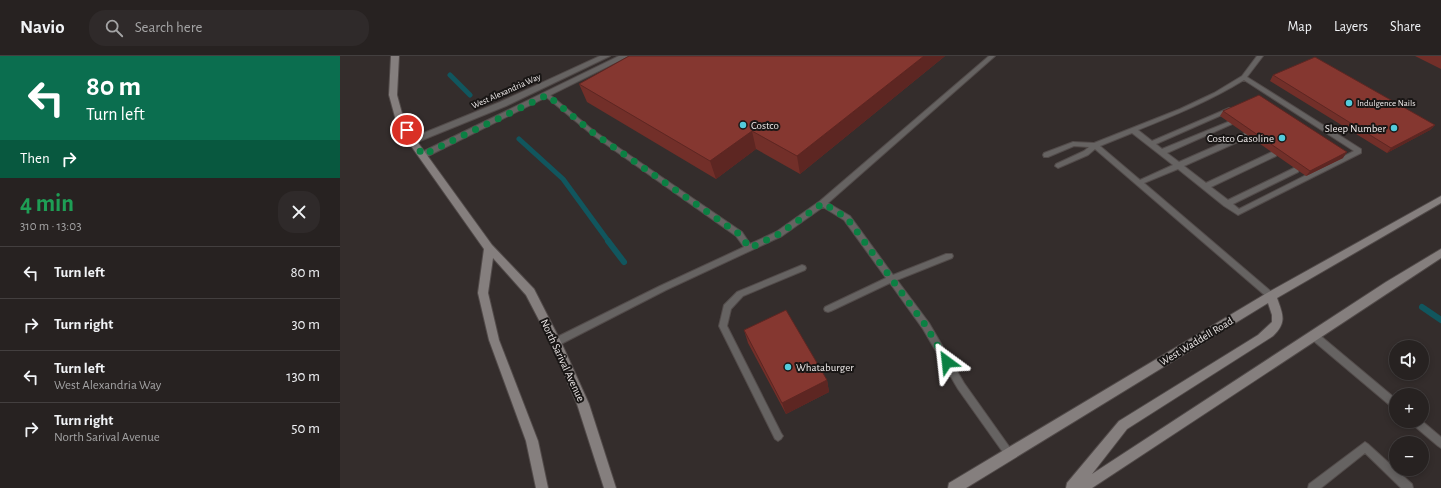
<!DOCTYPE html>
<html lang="en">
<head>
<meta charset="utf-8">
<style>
  body { margin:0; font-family:"Alegreya Sans",sans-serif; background:#2f2a2a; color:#f1f3f6; height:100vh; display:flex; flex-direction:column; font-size:15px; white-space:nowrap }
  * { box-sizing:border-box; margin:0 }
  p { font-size:13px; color:#a4a4a5 }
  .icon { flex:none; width:22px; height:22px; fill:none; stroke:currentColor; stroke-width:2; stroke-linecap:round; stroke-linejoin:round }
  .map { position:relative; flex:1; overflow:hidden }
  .panel { display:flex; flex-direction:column; background:#272221; width:340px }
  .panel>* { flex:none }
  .hud { background:#0b6e4f; color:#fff; overflow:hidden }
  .buttons { position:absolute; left:1049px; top:284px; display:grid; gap:8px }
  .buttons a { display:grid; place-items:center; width:40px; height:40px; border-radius:50%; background:#272221; box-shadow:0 2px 6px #0003,0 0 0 1px #433f3f; font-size:20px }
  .pin { position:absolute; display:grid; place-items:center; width:34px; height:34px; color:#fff; margin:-17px; border:2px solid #fff; border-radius:50%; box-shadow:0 1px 4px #0007 }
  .me { position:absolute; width:44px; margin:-22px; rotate:330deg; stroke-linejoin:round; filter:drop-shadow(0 0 3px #0008) }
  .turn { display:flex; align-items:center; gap:14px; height:84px; padding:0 20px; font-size:18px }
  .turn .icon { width:52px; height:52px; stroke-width:2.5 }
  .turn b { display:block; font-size:28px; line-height:34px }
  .then { display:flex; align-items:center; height:38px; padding:0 20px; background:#0003; gap:8px; font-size:15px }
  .round { display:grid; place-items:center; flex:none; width:42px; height:42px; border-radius:16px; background:#2f2a2a }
  .summary { display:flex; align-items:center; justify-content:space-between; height:68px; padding:0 20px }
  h1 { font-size:24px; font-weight:600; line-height:30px; color:#1e9e55 }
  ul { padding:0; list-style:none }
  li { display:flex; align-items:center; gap:12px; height:52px; padding:0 20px; border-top:1px solid #433f3f }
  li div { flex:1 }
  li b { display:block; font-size:15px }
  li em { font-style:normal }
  header { display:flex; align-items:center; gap:24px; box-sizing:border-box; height:56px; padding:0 20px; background:#272221; border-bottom:1px solid #433f3f }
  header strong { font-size:19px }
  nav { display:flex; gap:22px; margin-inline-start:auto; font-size:14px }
  .search { width:280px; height:36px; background:#2f2a2a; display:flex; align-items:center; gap:10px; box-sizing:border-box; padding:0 14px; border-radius:16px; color:#a4a4a5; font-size:15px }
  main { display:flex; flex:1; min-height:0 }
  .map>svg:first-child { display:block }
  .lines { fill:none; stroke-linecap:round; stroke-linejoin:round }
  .stream-far1 { stroke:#11565e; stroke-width:5 }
  .stream { stroke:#11565e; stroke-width:6 }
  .service-casing { stroke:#524b4a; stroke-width:2 }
  .tertiary-casing { stroke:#524b4a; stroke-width:2 }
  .secondary-casing { stroke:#524b4a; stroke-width:2 }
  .service { fill:#666362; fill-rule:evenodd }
  .tertiary { fill:#666362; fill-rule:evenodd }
  .secondary { fill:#857f7e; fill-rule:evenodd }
  .wall { fill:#722f29 }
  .shaded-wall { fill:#5d2622 }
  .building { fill:#853730; stroke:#5d2622 }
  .route { stroke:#0b8043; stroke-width:7; stroke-dasharray:0 12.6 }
  .poi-dot { fill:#53cbdb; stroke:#191615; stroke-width:1.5 }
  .labels { text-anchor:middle; stroke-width:4; stroke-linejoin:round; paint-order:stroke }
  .far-street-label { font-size:9px; fill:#eee9e9; stroke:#191615 }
  .far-poi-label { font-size:9px; fill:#eee9e9; stroke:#191615; text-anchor:start }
  .poi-label { font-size:11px; fill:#eee9e9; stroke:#191615; text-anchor:start }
  .street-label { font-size:11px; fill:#eee9e9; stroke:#191615 }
</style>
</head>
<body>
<header>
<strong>Navio</strong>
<div class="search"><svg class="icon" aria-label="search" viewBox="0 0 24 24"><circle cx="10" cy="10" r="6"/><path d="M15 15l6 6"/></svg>Search here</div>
<nav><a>Map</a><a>Layers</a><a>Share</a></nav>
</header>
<main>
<section class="panel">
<div class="hud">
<div class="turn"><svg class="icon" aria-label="left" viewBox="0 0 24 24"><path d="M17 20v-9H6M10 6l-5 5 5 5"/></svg><div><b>80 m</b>Turn left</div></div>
<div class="then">Then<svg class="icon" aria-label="right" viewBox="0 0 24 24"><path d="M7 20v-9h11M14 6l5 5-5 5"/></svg></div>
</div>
<div class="summary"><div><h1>4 min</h1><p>310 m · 13:03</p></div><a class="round"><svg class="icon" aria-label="close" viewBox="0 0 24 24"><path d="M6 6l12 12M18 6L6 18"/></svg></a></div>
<ul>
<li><svg class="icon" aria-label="left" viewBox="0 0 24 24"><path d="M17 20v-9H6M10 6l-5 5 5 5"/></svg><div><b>Turn left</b></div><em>80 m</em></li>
<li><svg class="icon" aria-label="right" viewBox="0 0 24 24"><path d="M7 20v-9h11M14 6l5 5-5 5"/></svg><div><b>Turn right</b></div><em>30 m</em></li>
<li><svg class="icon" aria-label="left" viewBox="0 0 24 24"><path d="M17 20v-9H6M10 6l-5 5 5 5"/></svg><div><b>Turn left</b><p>West Alexandria Way</p></div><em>130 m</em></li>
<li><svg class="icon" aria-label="right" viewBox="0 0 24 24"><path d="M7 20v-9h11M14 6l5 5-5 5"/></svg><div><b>Turn right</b><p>North Sarival Avenue</p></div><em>50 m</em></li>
</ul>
</section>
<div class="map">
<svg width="1101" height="432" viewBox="0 0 1101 432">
  <rect width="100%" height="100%" fill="#342d2c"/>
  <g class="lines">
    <path class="stream-far1" d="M110 19 130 39
      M179 83 223 123 269 186"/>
    <path class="stream" d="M268 185 284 206
      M1082 251 1101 264"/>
    <g class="service-casing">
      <path id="service" d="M649 0H655L488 147 510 160 553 219 606 198H612L613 200 612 202 557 224 589 267 624 327 673 396 675 399 673 402 670 404 667 402 618 333 583 273 550 227 491 255 488 256 485 255 484 253 485 251 546 222 504 164 483 151 442 180 326 234 219 289 216 290 213 289 212 286 213 283 320 230 404 191 396 180 250 77 205 40V38H209L254 75 402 176 410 188 436 176 480 145Z
        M917 0H923L907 21 1021 93V97L898 159 884 150 838 113 804 127 934 238 935 240 934 242H928L755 93 748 99 718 112 715 110 716 108 744 95 749 91 734 90 708 101H704L703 99 704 97 733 86 754 87 840 53 874 37 902 20ZM904 24 1014 95 899 153 893 148 958 116 959 114 958 112H954L888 144 871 131 936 100V96H932L866 127 844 110 909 81V77H905L839 106 827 97 892 68V66H888L822 93 816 88 893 54V52H889L812 85 798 74C835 59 870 45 904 24ZM792 77 833 109 800 124 760 90Z
        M462 209 465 210 466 212 465 214 403 240 391 253 387 270 441 377 443 380 441 383 438 385 435 383 379 270 384 249 397 236Z
        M973 275 976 276 1056 343V353L1053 352 970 282 969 279 970 276Z
        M1070 365H1082L1101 381V392L1098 390 1072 368Z
        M1025 386 1028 388 1072 428 1073 432H1061L1025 397 981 432H968L969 428Z"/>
    </g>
    <g class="tertiary-casing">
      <path id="tertiary" d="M260 0H270L166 50 75 87H69L68 85 69 83 160 46Z
        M279 0H289L86 101H80L79 99 80 97Z"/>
    </g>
    <g class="secondary-casing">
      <path id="secondary" d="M51 0H59L57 39 63 61 76 84 152 189 194 233 221 286 249 348 276 432H264L237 348 211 287 186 239 153 202 148 237 159 284 198 385 208 432H196L186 385 149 284 138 237 144 193 69 87 55 61 49 39Z
        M1101 140V147L937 242C943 259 947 266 933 280L787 373 752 418 1046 226 1101 193V202L752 432H726L727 427 779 365 918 279 932 266V259L928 247 626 432H608L609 427 927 237Z"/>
    </g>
    <use href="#service" class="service"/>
    <use href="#tertiary" class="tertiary"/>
    <use href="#secondary" class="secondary"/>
  </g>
  <path class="wall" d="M605 0 460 118 416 93 376 123 247 46 239 28Z
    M1075 0H1101V13Z
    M933 19 1095 69 1090 74 1047 97 930 25Z
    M883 55 1003 102 966 120 880 60Z
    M404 274 487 324 489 336 446 358 408 287Z"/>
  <path class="shaded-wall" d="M584 0H605L460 118 457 100Z
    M1095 69 1090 74 1047 97 1051 92Z
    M412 75 416 93 376 123 370 105Z
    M1007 96 1003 102 966 120 970 115Z
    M487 324 489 336 446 358 442 347Z"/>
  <path class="building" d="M289 0H584L457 100 412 75 370 105 239 28Z
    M975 1 1095 69 1051 92 933 19Z
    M919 39 1007 96 970 115 883 55Z
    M446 254 487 324 442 347 404 274Z"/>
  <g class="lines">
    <path class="route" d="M67 74 72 85 83 99 207 39 252 76 399 178 410 192 439 178 483 147 507 162 586 270 607 306"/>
  </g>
  <g class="poi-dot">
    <circle cx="1009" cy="47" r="4"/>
    <circle cx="403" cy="69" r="4"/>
    <circle cx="1054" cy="72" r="4"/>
    <circle cx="942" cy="82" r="4"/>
    <circle cx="448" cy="311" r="4"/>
  </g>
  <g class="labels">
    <g class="far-street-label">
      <text transform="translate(166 35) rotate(-24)" y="3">West Alexandria Way</text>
    </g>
    <g class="far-poi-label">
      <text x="1017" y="50">Indulgence Nails</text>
    </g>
    <g class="poi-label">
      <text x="411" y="73">Costco</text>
      <text x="1046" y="76" text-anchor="end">Sleep Number</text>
      <text x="934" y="86" text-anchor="end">Costco Gasoline</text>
      <text x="456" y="315">Whataburger</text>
    </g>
    <g class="street-label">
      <text transform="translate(856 285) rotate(-31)" y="4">West Waddell Road</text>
      <text transform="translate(223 304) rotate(65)" y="4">North Sarival Avenue</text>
    </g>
  </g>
</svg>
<div class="buttons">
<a><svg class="icon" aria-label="sound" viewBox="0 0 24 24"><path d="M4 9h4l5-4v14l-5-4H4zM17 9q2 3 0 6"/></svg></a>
<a>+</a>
<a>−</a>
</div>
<div class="pin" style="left:67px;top:74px;background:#d93025"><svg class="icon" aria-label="arrive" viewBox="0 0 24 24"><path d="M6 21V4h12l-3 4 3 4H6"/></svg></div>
<svg class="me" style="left:607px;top:306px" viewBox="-20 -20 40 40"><path d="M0-17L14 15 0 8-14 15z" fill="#0b8043" stroke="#fff" stroke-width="4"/></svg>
</div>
</main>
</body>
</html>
